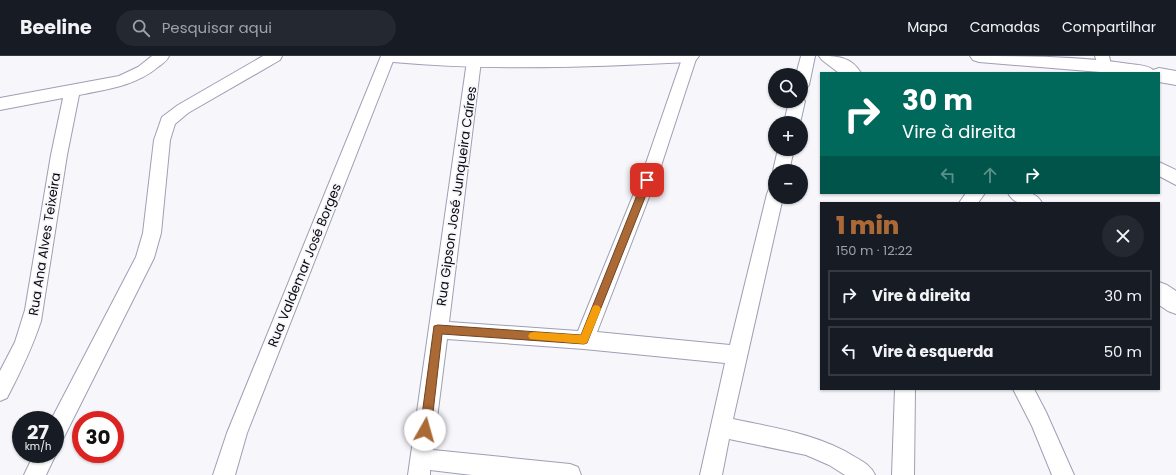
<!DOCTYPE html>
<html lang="pt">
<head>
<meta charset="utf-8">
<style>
  body { margin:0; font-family:Poppins,sans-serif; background:#242831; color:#f1f3f6; height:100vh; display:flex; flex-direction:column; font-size:15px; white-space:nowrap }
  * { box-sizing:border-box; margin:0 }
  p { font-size:13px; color:#9ea1a6 }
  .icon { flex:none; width:22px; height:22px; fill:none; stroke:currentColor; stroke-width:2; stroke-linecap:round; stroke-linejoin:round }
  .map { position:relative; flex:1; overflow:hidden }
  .panel { position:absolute; left:820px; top:146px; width:340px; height:188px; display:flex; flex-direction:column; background:#171b24; border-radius:0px; box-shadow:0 1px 3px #0004 }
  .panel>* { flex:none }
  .top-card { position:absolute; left:820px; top:16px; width:340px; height:122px; border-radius:0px; box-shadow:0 1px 3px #0004; background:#00695c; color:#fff; overflow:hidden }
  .tools { position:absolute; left:768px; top:12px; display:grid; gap:8px }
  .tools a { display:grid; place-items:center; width:40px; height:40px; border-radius:50%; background:#171b24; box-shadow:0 1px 3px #0004; font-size:20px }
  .speed { position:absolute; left:12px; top:355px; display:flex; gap:8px; font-size:20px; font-weight:700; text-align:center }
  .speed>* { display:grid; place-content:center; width:52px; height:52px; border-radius:50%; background:#171b24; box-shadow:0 1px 3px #0004; line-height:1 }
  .speed small { font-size:10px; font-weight:400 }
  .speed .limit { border:6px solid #d22; background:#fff; color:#111 }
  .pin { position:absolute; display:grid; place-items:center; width:34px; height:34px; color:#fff; margin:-17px; border-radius:8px; box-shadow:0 2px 6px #0006 }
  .me { position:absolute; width:44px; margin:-22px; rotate:7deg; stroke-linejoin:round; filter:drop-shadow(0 0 3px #0008) }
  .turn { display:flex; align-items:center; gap:14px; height:84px; padding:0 16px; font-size:18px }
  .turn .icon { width:52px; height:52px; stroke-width:2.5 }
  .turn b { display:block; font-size:28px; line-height:34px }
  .lanes { display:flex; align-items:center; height:38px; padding:0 16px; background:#0003; justify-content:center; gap:20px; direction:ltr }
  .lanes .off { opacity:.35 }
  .round { display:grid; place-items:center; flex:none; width:42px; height:42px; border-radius:21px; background:#242831 }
  .overview { display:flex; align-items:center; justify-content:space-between; height:68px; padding:0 16px }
  h1 { font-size:24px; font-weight:800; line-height:30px; color:#ab6935 }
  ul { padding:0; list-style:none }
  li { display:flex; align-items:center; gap:12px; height:50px; margin:0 8px 6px; padding:0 8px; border:2px solid #363941; border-radius:0px }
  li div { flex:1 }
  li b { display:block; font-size:15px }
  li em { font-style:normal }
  header { display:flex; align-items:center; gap:24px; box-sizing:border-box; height:56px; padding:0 20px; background:#171b24; border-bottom:1px solid #363941 }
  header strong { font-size:19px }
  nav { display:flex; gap:22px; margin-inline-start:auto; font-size:14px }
  .search { width:280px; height:36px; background:#242831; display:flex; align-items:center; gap:10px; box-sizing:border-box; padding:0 14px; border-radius:22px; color:#9ea1a6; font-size:15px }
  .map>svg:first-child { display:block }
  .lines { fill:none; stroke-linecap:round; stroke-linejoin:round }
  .street-casing { stroke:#9d9fb4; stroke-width:2 }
  .secondary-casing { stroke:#9d9fb4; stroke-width:2 }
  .street { fill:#fff; fill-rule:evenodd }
  .secondary { fill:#fff; fill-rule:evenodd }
  .route { fill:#ab6935; stroke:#6f4422 }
  .slow { fill:#f59e0b }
  .labels { text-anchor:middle; stroke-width:3.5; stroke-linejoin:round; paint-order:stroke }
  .street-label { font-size:13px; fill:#0a0a12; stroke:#f6f6fb }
</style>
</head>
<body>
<header>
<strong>Beeline</strong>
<div class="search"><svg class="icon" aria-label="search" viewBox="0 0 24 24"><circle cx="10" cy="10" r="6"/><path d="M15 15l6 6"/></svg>Pesquisar aqui</div>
<nav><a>Mapa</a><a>Camadas</a><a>Compartilhar</a></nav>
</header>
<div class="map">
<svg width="1176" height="419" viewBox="0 0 1176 419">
  <rect width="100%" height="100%" fill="#f6f6fb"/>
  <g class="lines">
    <g class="street-casing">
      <path id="street" d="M152 0H169C167 5 162 8 158 11 135 30 108 33 79 39L67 99 41 265C32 292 20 317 7 342L0 345V315L15 286 25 254 51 99 63 42 0 54V42L119 20 138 11Z
        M263 0H282L280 4 188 57 175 68 170 84 161 177 154 202 62 385 55 388V364H51L136 201 143 177 154 84 162 61 178 49Z
        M381 0H395L247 377 235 419H213L227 377Z
        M475 0 479 1 481 5 449 266 578 275 645 110 683 0H697L661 110 597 276 730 289 767 138 769 133 775 131V141H783L733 363C775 372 819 378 855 401 864 406 871 410 875 419H845L829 409 806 399 729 383 722 419H700L725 307 584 293 447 283 433 394 570 408 578 411 581 419H472L430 414V419H408L467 5 469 1Z
        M801 0H815L809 29 806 33 801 34V19H796Z
        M1095 0H1109L1111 9 1109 13 1104 14 1099 13Z
        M801 41 805 45 800 67H784L789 45H801Z
        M778 93H794L789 115H775V119L773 115Z
        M1159 106 1176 114V129L1159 120Z
        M966 137H985L978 147H959Z
        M895 333H915L914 419H892Z
        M1013 333H1034L1046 356 1074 419H1052L1032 370Z
        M55 397 56 398 46 419H24L34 398H55Z"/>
    </g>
    <g class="secondary-casing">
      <path id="secondary" d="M384 0H699L696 4 690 6C591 11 492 15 393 6L387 4Z
        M819 0C836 0 851 0 861 17H839L822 4Z
        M970 0C1024 0 1077 0 1130 8 1137 9 1148 9 1153 14L1159 12 1176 15V29L1159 26V17H1112L979 6 973 4Z
        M1008 137C1022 137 1035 133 1042 147 1028 147 1015 151 1008 137Z
        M1159 226 1167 229 1176 235V258L1168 255 1159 249Z"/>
    </g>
    <use href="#street" class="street"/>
    <use href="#secondary" class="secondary"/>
  </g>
  <path class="route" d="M647 121 652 124 587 287 584 288 442 278 431 374 429 378 425 380 422 378 420 374 434 270 438 269 581 279 643 124Z"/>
  <path class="slow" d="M596 249 599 250 601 253 587 287 584 288 530 283 528 280 530 277 533 276 581 279 593 250Z"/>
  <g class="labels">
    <g class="street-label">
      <text transform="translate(456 140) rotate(-82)" y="5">Rua Gipson José Junqueira Caíres</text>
      <text transform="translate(44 188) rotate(-81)" y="5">Rua Ana Alves Teixeira</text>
      <text transform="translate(304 209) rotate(-68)" y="5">Rua Valdemar José Borges</text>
    </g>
  </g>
</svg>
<div class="tools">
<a><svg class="icon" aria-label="search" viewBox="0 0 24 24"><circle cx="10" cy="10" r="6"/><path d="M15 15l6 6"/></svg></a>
<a>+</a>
<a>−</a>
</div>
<div class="speed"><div>27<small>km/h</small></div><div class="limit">30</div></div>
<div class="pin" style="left:647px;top:124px;background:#d93025"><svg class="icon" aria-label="arrive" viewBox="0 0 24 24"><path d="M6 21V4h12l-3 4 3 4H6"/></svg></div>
<svg class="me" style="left:425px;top:374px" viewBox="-20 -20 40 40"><circle r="19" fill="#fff"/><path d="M0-13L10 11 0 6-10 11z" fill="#ab6935"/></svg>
<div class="top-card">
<div class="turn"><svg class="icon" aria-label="right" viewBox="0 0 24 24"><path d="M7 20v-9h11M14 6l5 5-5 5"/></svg><div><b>30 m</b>Vire à direita</div></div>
<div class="lanes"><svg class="icon off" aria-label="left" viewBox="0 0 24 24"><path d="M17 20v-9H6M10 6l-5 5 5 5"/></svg><svg class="icon off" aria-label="ahead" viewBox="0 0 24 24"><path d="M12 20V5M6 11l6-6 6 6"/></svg><svg class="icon" aria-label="right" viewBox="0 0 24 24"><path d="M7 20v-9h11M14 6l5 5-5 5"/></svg></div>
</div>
<section class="panel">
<div class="overview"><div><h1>1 min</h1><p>150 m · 12:22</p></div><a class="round"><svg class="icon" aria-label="close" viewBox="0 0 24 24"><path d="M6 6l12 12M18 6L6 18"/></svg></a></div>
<ul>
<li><svg class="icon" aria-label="right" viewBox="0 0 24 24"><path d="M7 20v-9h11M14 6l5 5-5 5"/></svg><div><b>Vire à direita</b></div><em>30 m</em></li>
<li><svg class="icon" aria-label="left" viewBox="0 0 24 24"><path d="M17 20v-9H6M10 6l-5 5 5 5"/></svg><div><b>Vire à esquerda</b></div><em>50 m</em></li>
</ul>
</section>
</div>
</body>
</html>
